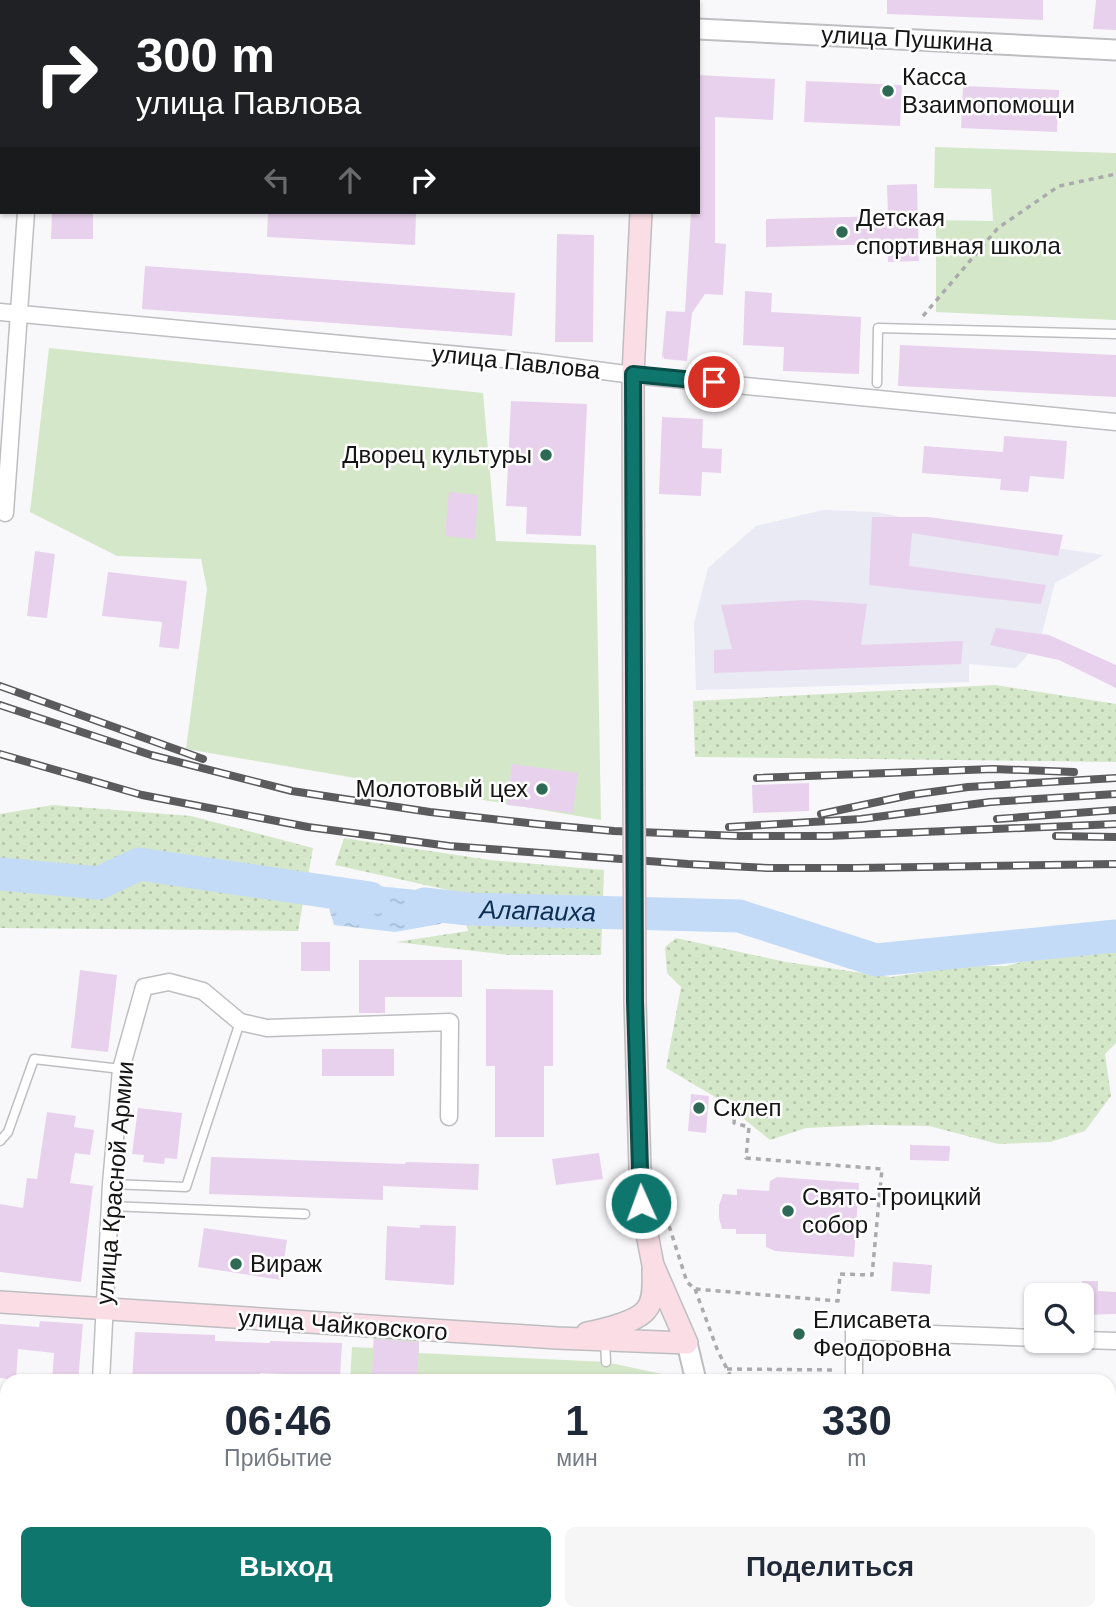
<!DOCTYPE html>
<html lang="ru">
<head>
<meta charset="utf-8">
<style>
  body { margin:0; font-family:Helvetica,sans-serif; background:#f6f6f7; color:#1f2937; height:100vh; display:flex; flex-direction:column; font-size:26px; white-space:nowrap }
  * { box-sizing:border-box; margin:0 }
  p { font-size:23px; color:#747a83 }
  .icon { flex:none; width:38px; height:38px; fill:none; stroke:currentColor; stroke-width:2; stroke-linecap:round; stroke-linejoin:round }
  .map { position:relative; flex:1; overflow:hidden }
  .drawer { position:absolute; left:0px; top:1374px; width:1116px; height:247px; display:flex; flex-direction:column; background:#fff; border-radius:21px 21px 0 0; box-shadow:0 2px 5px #0004 }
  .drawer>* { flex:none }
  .hud { position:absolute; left:0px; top:0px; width:700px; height:214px; box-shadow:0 2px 5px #0004; background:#202124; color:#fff; overflow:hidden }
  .fabs { position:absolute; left:1024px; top:1283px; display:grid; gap:14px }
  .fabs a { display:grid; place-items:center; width:70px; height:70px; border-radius:10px; background:#fff; box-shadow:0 2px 5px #0004; font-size:35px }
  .pin { position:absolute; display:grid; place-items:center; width:60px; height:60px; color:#fff; margin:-30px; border:4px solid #fff; border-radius:50%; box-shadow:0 2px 7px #0007 }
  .me { position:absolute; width:77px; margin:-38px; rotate:358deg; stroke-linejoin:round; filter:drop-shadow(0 0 5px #0008) }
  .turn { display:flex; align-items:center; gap:24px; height:147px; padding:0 21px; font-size:32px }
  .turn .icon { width:91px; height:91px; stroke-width:2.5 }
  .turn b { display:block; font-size:49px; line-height:60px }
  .lanes { display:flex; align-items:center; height:66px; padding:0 21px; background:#0003; justify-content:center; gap:35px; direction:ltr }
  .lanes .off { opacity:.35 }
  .eta { display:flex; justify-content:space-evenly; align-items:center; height:119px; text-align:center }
  .eta b { font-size:42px; font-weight:600; line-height:49px }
  .action { display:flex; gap:14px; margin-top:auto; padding:14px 21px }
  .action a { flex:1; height:80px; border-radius:10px; background:#0f766e; color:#fff; font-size:28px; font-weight:600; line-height:80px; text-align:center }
  .action a+a { background:#f6f6f7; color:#1f2937 }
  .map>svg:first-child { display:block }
  .built { fill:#e9eaf3 }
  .grass { fill:url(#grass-dots) }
  .park { fill:#d5e7c9 }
  .water { fill:url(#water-ripples) }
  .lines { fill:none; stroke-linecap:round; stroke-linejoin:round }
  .river { stroke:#c3dbf7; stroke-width:33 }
  .building { fill:#e8d1ed }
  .service-casing { stroke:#bebec1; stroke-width:11 }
  .minor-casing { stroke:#bebec1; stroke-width:19 }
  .tertiary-casing { stroke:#bebec1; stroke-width:23 }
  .secondary-casing { stroke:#bebec1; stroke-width:24 }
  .path { stroke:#ababad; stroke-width:3.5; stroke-dasharray:5 5; stroke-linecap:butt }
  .service { stroke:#fff; stroke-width:8 }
  .minor { stroke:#fff; stroke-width:16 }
  .tertiary { stroke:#fff; stroke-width:19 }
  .secondary { stroke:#fadde5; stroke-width:21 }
  .rail-casing { stroke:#5b5b5d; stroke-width:8 }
  .rail { stroke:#fff; stroke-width:5; stroke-dasharray:16; stroke-linecap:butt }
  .secondary-bridge-casing { stroke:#bebec1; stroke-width:24; stroke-linecap:butt }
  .secondary-bridge { stroke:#fadde5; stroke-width:21 }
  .route-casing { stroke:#0a4d48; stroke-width:18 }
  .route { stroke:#0f766e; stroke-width:12 }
  .poi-dot { fill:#2d6955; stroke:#fff; stroke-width:2.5 }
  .labels { text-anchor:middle; stroke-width:5; stroke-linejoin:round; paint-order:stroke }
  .street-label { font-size:24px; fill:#151516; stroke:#fff }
  .poi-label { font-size:24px; fill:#151516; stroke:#fff; text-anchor:start }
  .water-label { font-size:26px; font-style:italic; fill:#0b2e52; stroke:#fff }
</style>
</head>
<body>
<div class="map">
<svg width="1116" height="1620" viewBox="0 0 1116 1620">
  <defs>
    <pattern id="grass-dots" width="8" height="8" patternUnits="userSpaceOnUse" patternTransform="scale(1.75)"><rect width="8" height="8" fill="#d5e7c9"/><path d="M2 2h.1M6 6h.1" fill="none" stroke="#b6c5ac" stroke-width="1.8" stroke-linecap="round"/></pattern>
    <pattern id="water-ripples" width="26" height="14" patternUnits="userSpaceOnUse" patternTransform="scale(1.75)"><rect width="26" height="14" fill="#c3dbf7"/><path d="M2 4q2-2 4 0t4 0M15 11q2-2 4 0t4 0" fill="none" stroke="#a7bbd3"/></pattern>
  </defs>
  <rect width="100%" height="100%" fill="#f8f8fb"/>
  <path class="built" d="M823 510 877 512 1011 541 1104 555 1055 583 1040 641 1016 668 969 664V682L696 690 694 623 708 568 756 526Z"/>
  <path class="grass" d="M995 685 1116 704V762L695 757 693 701Z
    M53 805 191 816 313 848 298 931 0 928V814Z
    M344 838 490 860 604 870 601 955H509L396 942 468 931 457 892 335 865Z
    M676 938 786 962 891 977 964 966H1006L1048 955 1116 945V1043L1105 1054 1111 1096 1085 1131 1050 1142 998 1144 929 1126 870 1125 806 1128 770 1140 722 1101 666 1068 681 987 667 973 665 947Z"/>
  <path class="park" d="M130 0H447V2H130Z
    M935 147 1116 153V320L936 312V220L993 221 991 189 934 188Z
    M49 348 483 393 496 541 596 545 601 820 186 749 207 589 201 559 117 556 30 512Z
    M374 1335 419 1338V1353L606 1362 662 1374V1381H350L352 1347 373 1348Z
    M740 1375 839 1377V1381H739Z"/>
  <path class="water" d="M337 882 417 890 468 909 440 924 395 932 334 925 324 891Z"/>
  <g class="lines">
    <g class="river">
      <path d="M0 874 99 883 139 864 370 898"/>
      <path id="s1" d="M424 904 468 909 739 916 876 960 1116 936"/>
    </g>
  </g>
  <path class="building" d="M887 0H1043V20L887 14Z
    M1096 0H1116V30L1093 29Z
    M698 75 775 79 773 120 715 117V243L726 244 723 295 705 294 692 313 687 361 664 359V356L662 359 666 311 685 312 691 212H698Z
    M806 81 902 85 900 126 804 122Z
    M963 86 1059 90 1057 132 961 128Z
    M917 184 919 261 888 262 887 244 766 247V219L888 216 887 185Z
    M52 212H93V239H51Z
    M268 212 416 213 415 245 267 237Z
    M557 234 594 235 593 342H555Z
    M145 266 515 293 512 336 142 309Z
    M745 291 772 293 771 312 861 317 859 374 783 371 784 347 743 345Z
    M900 345 1116 355V397L898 386Z
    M511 401 587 404 581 536 526 534 527 507 506 506Z
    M662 417 703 419 702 448 722 449 721 473 702 472 701 496 659 494Z
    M1004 436 1067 441 1064 479 1030 476 1028 492 1000 490 1001 479 922 473 924 446 1003 452Z
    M449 492 478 495 475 539 445 536Z
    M872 517H928L1063 535 1058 556 912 533 909 566 1046 585 1041 604 869 585Z
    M35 551 55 554 47 618 27 616Z
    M108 572 187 581 179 649 159 647 162 622 102 616Z
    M805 600 867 604 861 645 963 641 961 664 714 673V650L732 649 721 605Z
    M996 628 1049 635 1116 665V688L1059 660 990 645Z
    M512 764 578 773 573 813 507 805Z
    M809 783V811L753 813 752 785Z
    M301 942H330V971H301Z
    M359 960H462V997H385V1013H359Z
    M80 970 117 975 108 1052 71 1048Z
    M486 989 553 990V1066H544V1137H495V1066H486Z
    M322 1049H394V1076H322Z
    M691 1094 709 1096 706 1133 688 1131Z
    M138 1108 182 1113 177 1159 165 1158 164 1164 143 1162 144 1155 132 1154Z
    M47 1112 76 1116 74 1127 94 1130 90 1155 75 1153 70 1183 93 1186 81 1282 0 1272V1204L23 1208 27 1178 37 1179Z
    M910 1145 950 1146 949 1161 910 1160Z
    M599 1153 603 1179 556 1185 552 1159Z
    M211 1157 405 1164 406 1162 479 1164 478 1190 383 1186V1200L209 1194Z
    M777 1177 859 1183 854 1257 775 1251 766 1247V1234H736V1229H722L719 1218V1205L723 1194 737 1195V1189L769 1191 770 1181Z
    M420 1225 456 1226 454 1285 385 1280 387 1226 420 1228Z
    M204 1228 287 1240 281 1280 198 1267Z
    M893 1262 932 1265 930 1294 891 1291Z
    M1082 1281H1098V1291L1116 1292V1314L1082 1315Z
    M40 1321 83 1324 78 1381H52L54 1353 18 1349 16 1380 0 1378V1324L39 1327Z
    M135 1332 215 1335V1341L270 1343V1341L342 1343 340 1376 260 1373 259 1381H132Z
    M374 1339 419 1342 417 1377 372 1374Z"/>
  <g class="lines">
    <g class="service-casing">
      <path id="service" d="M540 2V0
        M877 383 878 328 1116 334
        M0 1141 8 1132 34 1059 121 1069
        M111 1184 186 1187 240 1022
        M110 1206 305 1214
        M605 1340 606 1362
        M348 1620V1614
        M516 1620V1618"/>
    </g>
    <g class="minor-casing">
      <path id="minor" d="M33 0V2
        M0 5H2
        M0 312 535 362 633 375 1116 422
        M5 513 26 212
        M1082 1340 1116 1341
        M101 1381 111 1184 121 1069 144 987 169 982 203 991 240 1022 267 1028 450 1022 449 1117
        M854 1381V1331L1036 1338
        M87 1620V1614
        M850 1620V1614"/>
    </g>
    <g class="tertiary-casing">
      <path id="tertiary" d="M698 29 1116 50
        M687 1343 696 1381
        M702 1620V1614"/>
    </g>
    <g class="secondary-casing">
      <path id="secondary" d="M648 0V2
        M634 789 633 375 641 212
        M0 1302 557 1338 687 1343 653 1265 641 1203 635 1001
        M587 1333C602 1330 637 1322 646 1310 655 1300 653 1283 653 1271"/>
    </g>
    <path class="path" d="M923 316 998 228 1059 186 1116 174
      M663 1207 687 1282 695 1289 838 1301 840 1274 872 1275 882 1169 746 1158 749 1127 734 1123 736 1101
      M695 1289 717 1349 733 1381
      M727 1369 837 1370
      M777 1381 778 1369"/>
    <use href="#service" class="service"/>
    <use href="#minor" class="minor"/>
    <use href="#tertiary" class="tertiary"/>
    <use href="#secondary" class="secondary"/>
    <g class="rail-casing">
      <path id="rail" d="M0 686 203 759
        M0 705 151 755 292 791 430 812 537 824 614 831 740 836H828L1116 824
        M0 754 142 795 308 827 449 846 688 864 768 868H858L1116 864
        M757 778 993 769 1074 772
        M821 814 910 795 968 787 1116 778
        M997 819 1116 810
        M729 827 861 819 990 802 1116 794
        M1056 836 1116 837"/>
    </g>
    <use href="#rail" class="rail"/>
    <g class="secondary-bridge-casing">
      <path id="secondary-bridge" d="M634 789 635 1001"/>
    </g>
    <use href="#secondary-bridge" class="secondary-bridge"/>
  </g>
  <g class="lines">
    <g class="route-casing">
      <path id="route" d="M641 1203 635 1001 633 374 714 382"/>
    </g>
    <use href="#route" class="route"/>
  </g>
  <g class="poi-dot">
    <circle cx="888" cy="91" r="7"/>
    <circle cx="842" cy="232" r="7"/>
    <circle cx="546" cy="455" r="7"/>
    <circle cx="542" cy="789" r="7"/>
    <circle cx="699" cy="1108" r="7"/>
    <circle cx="788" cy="1211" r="7"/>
    <circle cx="236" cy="1264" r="7"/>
    <circle cx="799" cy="1334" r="7"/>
  </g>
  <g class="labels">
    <g class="street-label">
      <text transform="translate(907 39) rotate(3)" y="8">улица Пушкина</text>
      <text transform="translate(516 362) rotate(6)" y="8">улица Павлова</text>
      <text transform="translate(115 1183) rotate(-85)" y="8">улица Красной Армии</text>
      <text transform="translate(343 1325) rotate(4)" y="8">улица Чайковского</text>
    </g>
    <g class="poi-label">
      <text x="902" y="85">Касса<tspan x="902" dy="28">Взаимопомощи</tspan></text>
      <text x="856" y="226">Детская<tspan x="856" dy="28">спортивная школа</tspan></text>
      <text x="532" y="463" text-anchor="end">Дворец культуры</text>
      <text x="528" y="797" text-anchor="end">Молотовый цех</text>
      <text x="713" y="1116">Склеп</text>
      <text x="802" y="1205">Свято-Троицкий<tspan x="802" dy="28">собор</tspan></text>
      <text x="250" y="1272">Вираж</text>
      <text x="813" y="1328">Елисавета<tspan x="813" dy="28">Феодоровна</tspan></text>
    </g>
    <g class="water-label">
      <text dy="9" stroke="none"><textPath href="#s1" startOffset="114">Алапаиха</textPath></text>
    </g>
  </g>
</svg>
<div class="fabs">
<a><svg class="icon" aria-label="search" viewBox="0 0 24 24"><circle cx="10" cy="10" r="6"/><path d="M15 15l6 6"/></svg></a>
</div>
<div class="pin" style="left:714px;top:382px;background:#d93025"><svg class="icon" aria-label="arrive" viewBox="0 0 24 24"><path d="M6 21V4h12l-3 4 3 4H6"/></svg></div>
<svg class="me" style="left:641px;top:1203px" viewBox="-20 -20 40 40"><circle r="17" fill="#0f766e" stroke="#fff" stroke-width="3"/><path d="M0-11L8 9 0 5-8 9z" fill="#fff"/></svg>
<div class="hud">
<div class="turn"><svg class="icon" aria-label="right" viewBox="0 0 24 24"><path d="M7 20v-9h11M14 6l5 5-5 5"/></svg><div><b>300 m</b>улица Павлова</div></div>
<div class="lanes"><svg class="icon off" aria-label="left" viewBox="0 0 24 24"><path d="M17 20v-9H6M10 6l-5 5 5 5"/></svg><svg class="icon off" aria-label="ahead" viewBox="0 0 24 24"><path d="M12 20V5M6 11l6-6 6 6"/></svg><svg class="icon" aria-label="right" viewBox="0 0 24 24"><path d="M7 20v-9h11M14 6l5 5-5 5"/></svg></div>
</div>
<section class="drawer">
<div class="eta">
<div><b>06:46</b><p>Прибытие</p></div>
<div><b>1</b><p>мин</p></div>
<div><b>330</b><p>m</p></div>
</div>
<div class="action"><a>Выход</a><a>Поделиться</a></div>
</section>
</div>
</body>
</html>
